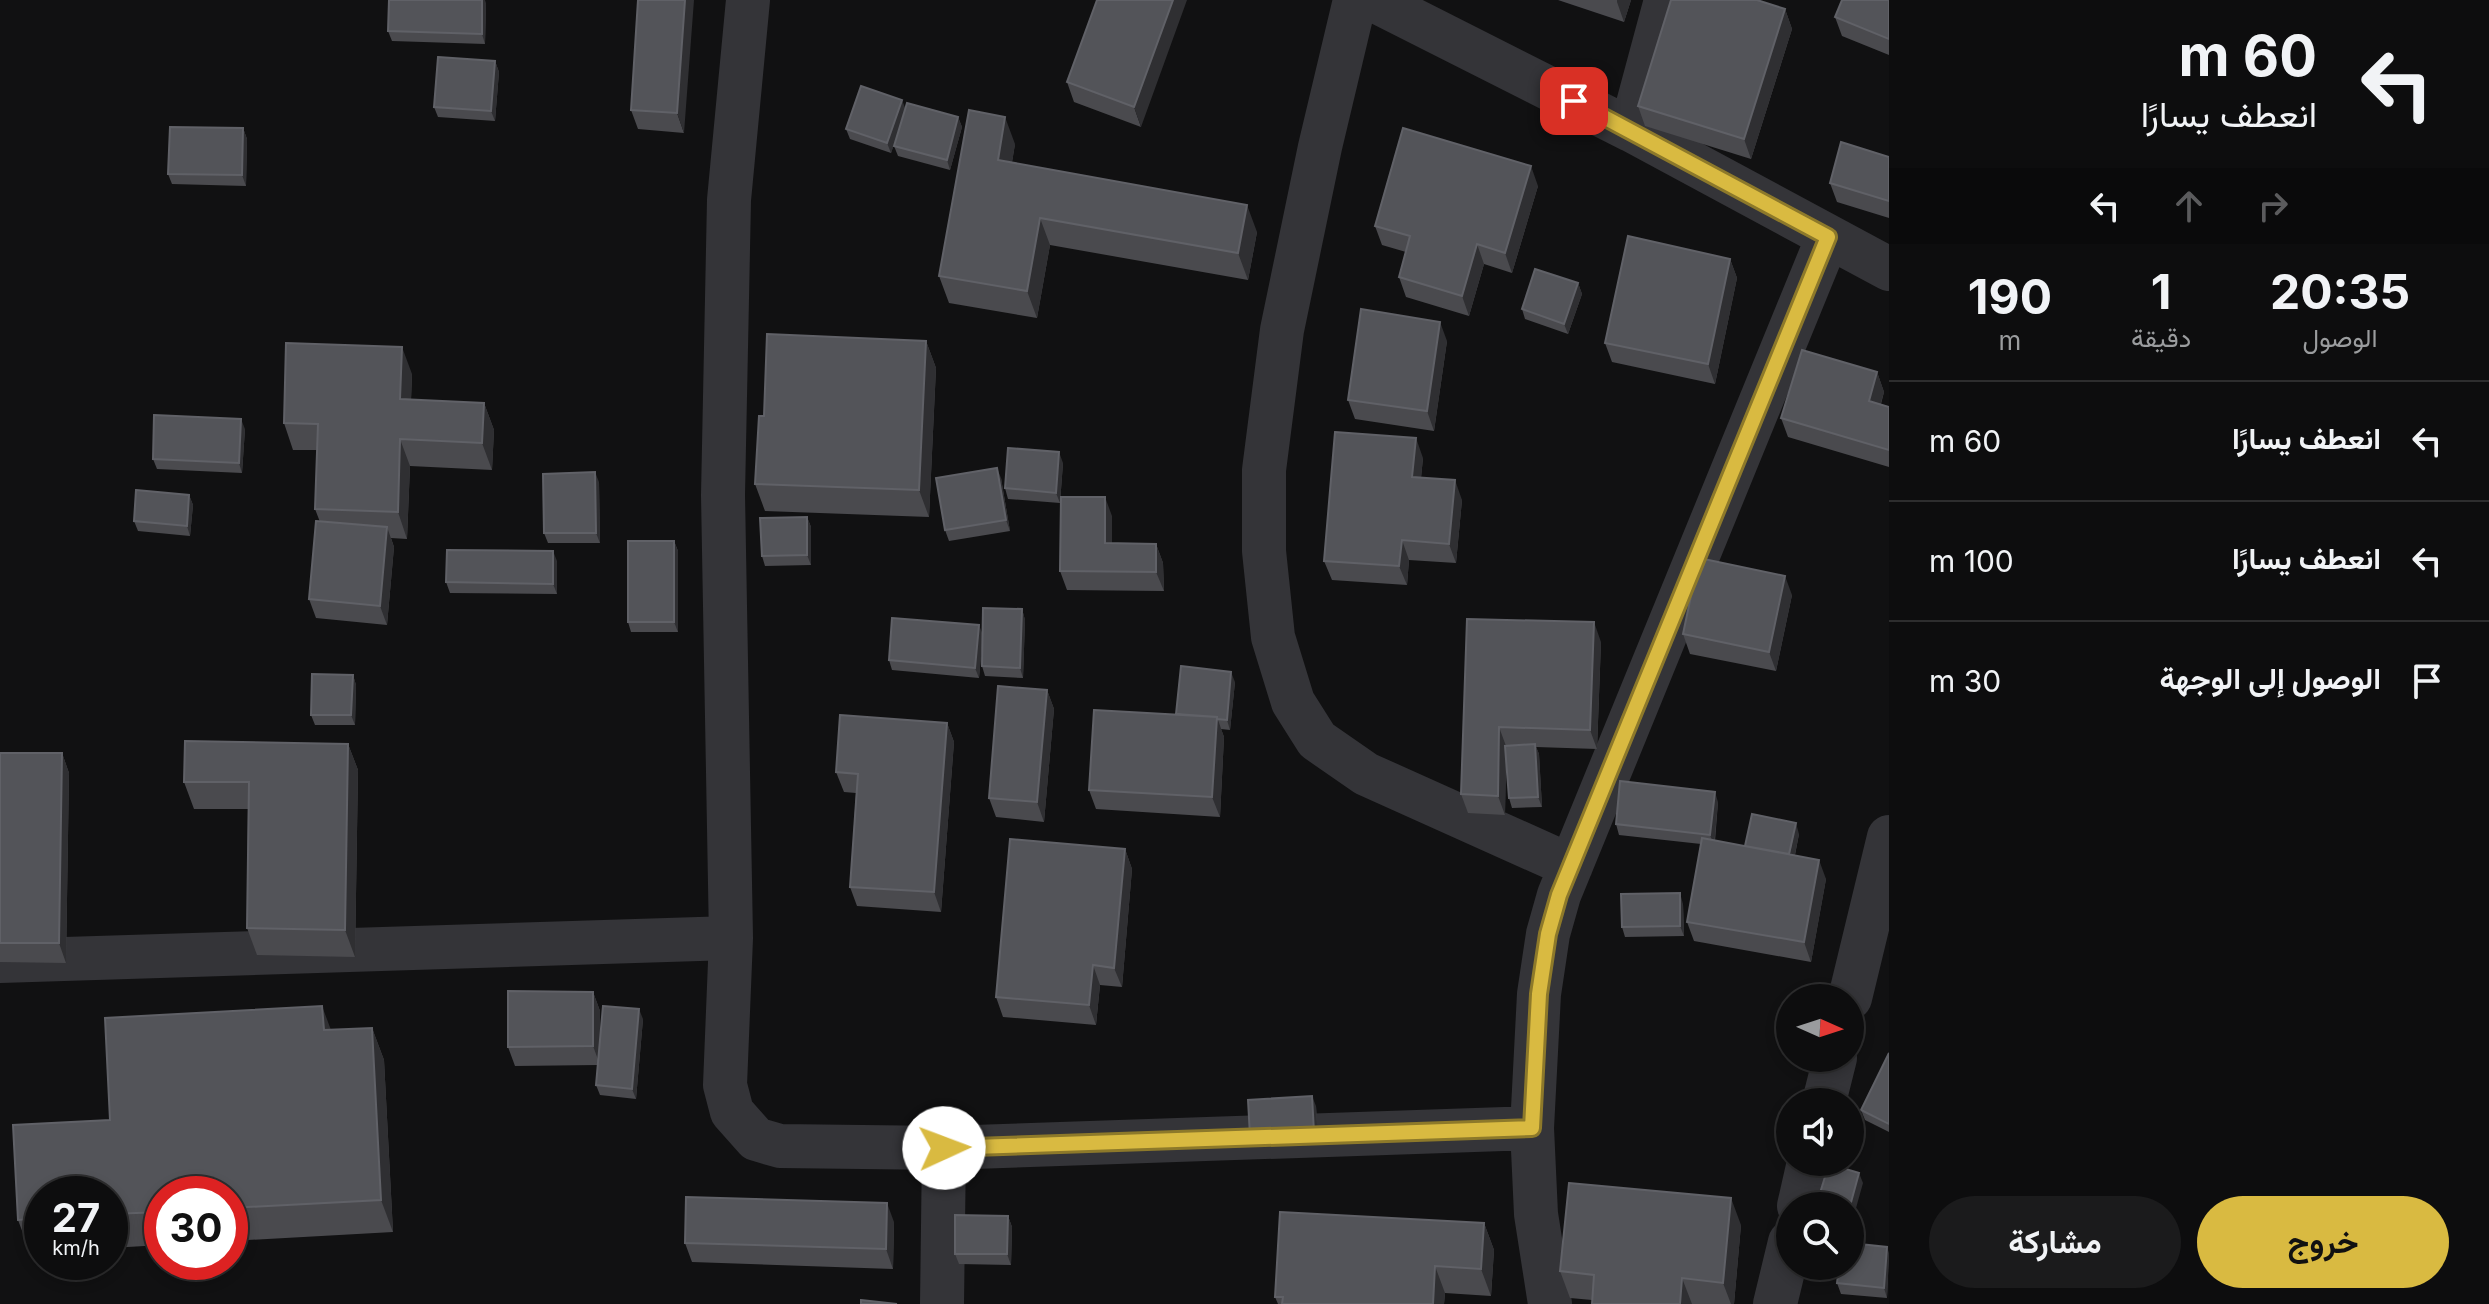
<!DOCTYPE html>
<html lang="ar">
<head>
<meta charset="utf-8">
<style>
  body { margin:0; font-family:Inter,Vazirmatn,sans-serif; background:#1b1b1c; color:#f1f3f6; direction:rtl; height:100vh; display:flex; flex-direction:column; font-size:30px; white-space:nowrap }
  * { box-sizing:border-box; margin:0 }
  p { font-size:26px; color:#9a9c9e }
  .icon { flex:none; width:44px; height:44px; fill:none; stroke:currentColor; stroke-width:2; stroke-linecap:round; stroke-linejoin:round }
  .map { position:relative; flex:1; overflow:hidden; direction:ltr }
  .side { display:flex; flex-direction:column; background:#0d0d0e; width:600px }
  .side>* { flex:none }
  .guide { background:#0d0d0e; color:#f1f3f6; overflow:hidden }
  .needle { width:52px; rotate:93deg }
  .buttons { position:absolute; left:1776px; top:984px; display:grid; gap:16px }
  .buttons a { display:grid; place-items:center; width:88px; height:88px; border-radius:50%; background:#0d0d0e; box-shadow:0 4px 12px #0003,0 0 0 2px #2d2d2e; font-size:40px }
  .speed { position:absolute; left:24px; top:1176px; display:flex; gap:16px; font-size:40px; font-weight:700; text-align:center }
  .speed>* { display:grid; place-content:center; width:104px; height:104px; border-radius:50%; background:#0d0d0e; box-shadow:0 4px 12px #0003,0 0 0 2px #2d2d2e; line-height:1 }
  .speed small { font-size:20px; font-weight:400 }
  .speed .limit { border:12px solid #d22; background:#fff; color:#111 }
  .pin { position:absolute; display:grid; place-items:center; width:68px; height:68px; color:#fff; margin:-34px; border-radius:16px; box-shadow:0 4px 12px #0006 }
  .me { position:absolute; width:88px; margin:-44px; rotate:88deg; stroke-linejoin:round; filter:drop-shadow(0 0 6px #0008) }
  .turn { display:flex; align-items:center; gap:28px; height:168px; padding:0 40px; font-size:36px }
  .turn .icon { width:104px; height:104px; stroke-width:2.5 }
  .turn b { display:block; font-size:56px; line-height:68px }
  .lanes { display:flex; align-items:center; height:76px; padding:0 40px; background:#0003; justify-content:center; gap:40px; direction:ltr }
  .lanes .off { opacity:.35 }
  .eta { display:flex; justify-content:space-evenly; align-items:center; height:136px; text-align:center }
  .eta b { font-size:48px; font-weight:700; line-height:56px }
  .button { display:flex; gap:16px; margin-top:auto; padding:16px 40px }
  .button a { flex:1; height:92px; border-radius:48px; background:#d9ba41; color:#111; font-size:32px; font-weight:700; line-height:92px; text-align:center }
  .button a+a { background:#1b1b1c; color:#f1f3f6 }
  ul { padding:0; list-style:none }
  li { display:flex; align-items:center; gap:24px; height:120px; padding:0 40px; border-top:2px solid #2d2d2e }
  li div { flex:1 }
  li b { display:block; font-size:30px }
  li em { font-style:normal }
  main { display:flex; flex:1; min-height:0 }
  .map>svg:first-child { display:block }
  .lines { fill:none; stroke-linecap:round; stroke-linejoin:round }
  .street { stroke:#343438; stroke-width:44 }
  .wall { fill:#4a4a4e }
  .shaded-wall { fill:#2f2f32 }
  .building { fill:#535459; stroke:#606167; stroke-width:2 }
  .route-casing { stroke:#8d792a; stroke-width:20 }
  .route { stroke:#d9ba41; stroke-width:14 }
</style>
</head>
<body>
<main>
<section class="side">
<div class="guide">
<div class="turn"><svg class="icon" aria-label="left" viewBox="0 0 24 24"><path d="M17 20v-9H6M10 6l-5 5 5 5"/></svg><div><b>60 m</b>انعطف يسارًا</div></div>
<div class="lanes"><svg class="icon" aria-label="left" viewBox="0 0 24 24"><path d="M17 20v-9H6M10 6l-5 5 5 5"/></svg><svg class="icon off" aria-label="ahead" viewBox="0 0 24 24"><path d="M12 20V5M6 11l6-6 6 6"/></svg><svg class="icon off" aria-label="right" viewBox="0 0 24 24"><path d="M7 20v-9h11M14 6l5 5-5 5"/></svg></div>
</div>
<div class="eta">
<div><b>20:35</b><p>الوصول</p></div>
<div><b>1</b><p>دقيقة</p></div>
<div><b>190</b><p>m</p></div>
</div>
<ul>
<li><svg class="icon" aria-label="left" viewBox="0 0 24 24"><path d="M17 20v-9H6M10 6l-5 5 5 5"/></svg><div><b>انعطف يسارًا</b></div><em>60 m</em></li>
<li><svg class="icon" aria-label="left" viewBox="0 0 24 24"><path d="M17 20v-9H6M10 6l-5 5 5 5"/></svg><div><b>انعطف يسارًا</b></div><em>100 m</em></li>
<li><svg class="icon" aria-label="arrive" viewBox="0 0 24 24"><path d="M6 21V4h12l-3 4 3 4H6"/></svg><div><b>الوصول إلى الوجهة</b></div><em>30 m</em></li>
</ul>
<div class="button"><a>خروج</a><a>مشاركة</a></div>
</section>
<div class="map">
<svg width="1889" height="1304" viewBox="0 0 1889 1304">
  <rect width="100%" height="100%" fill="#111112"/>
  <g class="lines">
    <path class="street" d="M748 0 729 200 723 495 731 938 725 1085 732 1112 756 1139 780 1146 944 1148 1532 1128
      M1355 0 1320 147 1282 330 1264 470V551L1273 637 1293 702 1317 740 1366 774 1571 866
      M1374 0 1631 130 1889 269
      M1631 130 1666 0
      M0 961 731 938
      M1850 998 1889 837
      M1824 1102 1835 1058
      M1799 1206 1809 1162
      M942 1304 944 1148
      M1550 1304 1536 1214 1532 1128 1539 994 1548 934 1559 895 1828 237
      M1775 1304 1790 1242"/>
  </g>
  <path class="wall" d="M638 0 684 133 638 129 631 110Z
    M1097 0 1141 127 1074 102 1067 82Z
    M1558 0H1631L1624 22Z
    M1889 0V55L1842 36 1835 17Z
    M486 3 485 44 392 41 388 31Z
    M1785 9 1792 29 1751 159 1645 126 1638 106Z
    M495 61 499 72 495 121 438 117 434 107Z
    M905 109 958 117 962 127 950 170 898 156 894 146 900 126 891 153 850 139 846 129Z
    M243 128 247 139 246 186 172 184 168 174Z
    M1015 144 1012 162 1257 232 1248 280 1050 245 1037 318 949 303 939 276Z
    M1889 157V218L1837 202 1830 183Z
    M1538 186 1512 273 1484 264 1469 316 1406 297 1399 277 1406 252 1382 245 1375 226Z
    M1730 259 1737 278 1715 384 1612 362 1605 343Z
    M1578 283 1582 294 1568 334 1525 319 1522 309Z
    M926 341 936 368 929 517 765 511 755 484 764 416Z
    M1447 341 1434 431 1355 419 1348 400Z
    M1877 372 1884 392 1881 404 1889 407V467L1788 437 1781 418Z
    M412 374 411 400 484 403 494 430 492 470 410 466 407 539 391 538 394 547 387 625 316 618 309 599 320 522 315 509 317 450H293L284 423Z
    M245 429 242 473 157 469 153 459Z
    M1423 458 1421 478 1462 500 1456 563 1409 560 1407 585 1332 580 1324 561Z
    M1063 463 1060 503 1008 499 1005 488Z
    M1001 478 1010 531 949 541 945 530Z
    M599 482 600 543H548L544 533Z
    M189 495 193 505 190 536 138 531 134 521Z
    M1112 516V543L1156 544 1163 563 1164 591 1067 590 1060 571Z
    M807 517 811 527V565L765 566 762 556Z
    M674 541 678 551V632H631L628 622Z
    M557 561V594L450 593 446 582Z
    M1792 595 1776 671 1690 654 1683 634Z
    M1022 609 1025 620 1023 678 985 676 982 666V644L979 678 892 670 889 660 983 633Z
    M1467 619 1601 642 1597 749 1536 747 1539 754 1542 807 1512 808 1509 798 1506 757 1505 815 1468 813 1461 794Z
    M353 675 356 685 355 725H315L311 715Z
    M1235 682 1230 730 1221 729 1224 737 1220 817 1096 809 1089 790 1176 715Z
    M1047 690 1054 709 1044 822 996 817 989 798Z
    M947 723 954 742 941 912 857 906 850 887 856 793 844 792 836 772Z
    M348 744 358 770 355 957 257 955 247 928 248 809H194L184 782Z
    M0 753H62L69 773 66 963 0 962Z
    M1718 802 1715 841 1745 846 1799 834 1795 855 1826 879 1811 962 1694 941 1687 922 1701 844 1619 835 1616 824Z
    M1125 849 1132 869 1122 987 1100 985 1096 1025 1003 1017 996 997Z
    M1683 904 1684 936 1625 937 1622 927Z
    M593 992 600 1011V1041L643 1019 636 1099 600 1095 596 1085 598 1065 515 1066 508 1047Z
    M372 1028 384 1060 393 1232 230 1241V1194H162V1245L110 1248V1194H42V1251L30 1252 18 1220 110 1120 330 1030Z
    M1889 1053V1132L1865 1120 1861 1110Z
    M1316 1106 1318 1142 1254 1146 1250 1136Z
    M1008 1216 1012 1227 1011 1265 959 1264 955 1254Z
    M894 1222 893 1269 692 1262 685 1243Z
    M1484 1223 1494 1250 1491 1296 1445 1293 1444 1304H1278L1275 1297Z
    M1741 1225 1734 1304H1592V1300L1570 1298 1560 1271Z
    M1889 1253 1887 1298 1841 1294 1837 1283Z"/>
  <path class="shaded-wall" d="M482 0H485L486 3 485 44 482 34Z
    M685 0H694L684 133 677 113Z
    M1173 0H1187L1141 127 1134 107Z
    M1617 0H1631L1624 22 1617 2Z
    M1785 9 1792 29 1751 159 1744 139Z
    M495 61 499 72 495 121 491 111Z
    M902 100 906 110 891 153 887 143Z
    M958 117 962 127 950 170 947 160Z
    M1005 117 1015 144 1008 187 998 160Z
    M243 128 247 139 246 186 242 175Z
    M1531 166 1538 186 1512 273 1505 253Z
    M1247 205 1257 232 1248 280 1238 253Z
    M1040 218 1050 245 1037 318 1027 291Z
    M1477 244 1484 264 1469 316 1462 296Z
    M1730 259 1737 278 1715 384 1708 364Z
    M1578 283 1582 294 1568 334 1564 324Z
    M1440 322 1447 341 1434 431 1427 411Z
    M926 341 936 368 929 517 919 490Z
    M402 347 412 374 410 426 400 399Z
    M1877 372 1884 392 1876 420 1869 401Z
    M484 403 494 430 492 470 482 443Z
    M241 419 245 429 242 473 239 463Z
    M1416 438 1423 458 1419 497 1412 477Z
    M400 439 410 466 407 539 398 512Z
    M1059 452 1063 463 1060 503 1056 493Z
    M997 468 1001 478 1010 531 1006 520Z
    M595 472 599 482 600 543 596 533Z
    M1455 480 1462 500 1456 563 1449 544Z
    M189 495 193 505 190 536 187 526Z
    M1105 497 1112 516V563L1105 543Z
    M807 517 811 527V565L807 555Z
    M387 527 394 547 387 625 380 606Z
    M1402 540 1409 560 1407 585 1399 566Z
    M674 541 678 551V632L674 622Z
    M1156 544 1163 563 1164 591 1156 572Z
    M553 551 557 561V594L553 584Z
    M1785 576 1792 595 1776 671 1769 652Z
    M1022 609 1025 620 1023 678 1020 668Z
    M1594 622 1601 642 1597 749 1590 730Z
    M979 625 983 635 979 678 975 668Z
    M1231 672 1235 682 1230 730 1227 720Z
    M353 675 356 685 355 725 351 715Z
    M1047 690 1054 709 1044 822 1037 802Z
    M1217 717 1224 737 1220 817 1212 797Z
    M947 723 954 742 941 912 934 892Z
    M1499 727 1506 746 1505 815 1498 796Z
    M348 744 358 770 355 957 345 930Z
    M1535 744 1539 754 1542 807 1538 797Z
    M62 753 69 773 66 963 59 943Z
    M1715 792 1718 802 1714 846 1710 835Z
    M1796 823 1799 834 1792 869 1789 859Z
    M1125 849 1132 869 1122 987 1114 968Z
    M1819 860 1826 879 1811 962 1804 942Z
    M1680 893 1683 904 1684 936 1680 926Z
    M1093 965 1100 985 1096 1025 1089 1005Z
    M593 992 600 1011V1065L593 1046Z
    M322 1006 334 1038 324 1030Z
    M639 1009 643 1019 636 1099 632 1089Z
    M372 1028 384 1060 393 1232 381 1200Z
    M1312 1096 1316 1106 1318 1142 1314 1132Z
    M1859 1173 1863 1183 1851 1226 1850 1206Z
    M1731 1198 1741 1225 1734 1304H1731L1723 1283Z
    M887 1203 894 1222 893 1269 886 1249Z
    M1008 1216 1012 1227 1011 1265 1007 1254Z
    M1484 1223 1494 1250 1491 1296 1481 1269Z
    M1887 1247 1889 1253 1887 1298 1884 1288Z
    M1435 1266 1445 1293 1444 1304H1433Z
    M1682 1278 1692 1304H1680Z"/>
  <path class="building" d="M389 0H482V34L388 31Z
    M638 0H685L677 113 631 110Z
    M1097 0H1173L1134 107 1067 82Z
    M1671 0H1757L1785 9 1744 139 1638 106Z
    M1842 0H1889V39L1835 17Z
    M438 57 495 61 491 111 434 107Z
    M861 86 902 100 887 143 846 129Z
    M907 103 958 117 947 160 894 146Z
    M969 110 1005 117 998 160 1247 205 1238 253 1040 218 1027 291 939 276Z
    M170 127 243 128 242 175 168 174Z
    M1403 128 1531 166 1505 253 1477 244 1462 296 1399 277 1410 236 1375 226Z
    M1841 142 1889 157V201L1830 183Z
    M1628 236 1730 259 1708 364 1605 343Z
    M1535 269 1578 283 1564 324 1522 309Z
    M1361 309 1440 322 1427 411 1348 400Z
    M767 334 926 341 919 490 755 484 759 416H764Z
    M286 343 402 347 400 399 484 403 482 443 400 439 398 512 315 509 318 424 284 423Z
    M1802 350 1877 372 1869 401 1889 407V450L1781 418Z
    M154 415 241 419 239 463 153 459Z
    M1335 432 1416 438 1412 477 1455 480 1449 544 1402 540 1399 566 1324 561Z
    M1008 448 1059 452 1056 493 1005 488Z
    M997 468 1006 520 945 530 936 478Z
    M595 472 596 533H544L543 474Z
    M136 490 189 495 187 526 134 521Z
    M1061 497H1105V543L1156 544V572L1060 571Z
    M807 517V555L762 556 760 518Z
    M316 521 387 527 380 606 309 599Z
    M628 541H674V622H628Z
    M447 550 553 551V584L446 582Z
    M1699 558 1785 576 1769 652 1683 634Z
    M983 608 1022 609 1020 668 982 666Z
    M892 618 979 625 975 668 889 660Z
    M1467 619 1594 622 1590 730 1499 727 1498 796 1461 794Z
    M1181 666 1231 672 1227 720 1217 719V717L1176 714Z
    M312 674 353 675 351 715H311Z
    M998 686 1047 690 1037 802 989 798Z
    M1094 710 1217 717 1212 797 1089 790Z
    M840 715 947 723 934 892 850 887 858 774 836 772Z
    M185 741 348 744 345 930 247 928 249 782H184Z
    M1535 744 1538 797 1509 798 1505 746Z
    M0 753H62L59 943H0Z
    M1620 781 1715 792 1710 835 1616 824Z
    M1752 814 1796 823 1789 854 1745 846Z
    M1702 838 1819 860 1804 942 1687 922Z
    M1010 839 1125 849 1114 968 1093 965 1089 1005 996 997Z
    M1680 893V926L1622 927 1621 894Z
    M508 991 593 992V1046L508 1047Z
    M322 1006 324 1030 372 1028 381 1200 230 1208V1194H162V1212L110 1214V1194H42V1218L18 1220 13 1125 110 1120 105 1018Z
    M603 1006 639 1009 632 1089 596 1085Z
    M1889 1053V1124L1861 1110Z
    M1312 1096 1314 1132 1250 1136 1248 1100Z
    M1829 1164 1859 1173 1850 1206H1816Z
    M1569 1183 1731 1198 1723 1283 1682 1278 1680 1304H1592L1594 1275 1560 1271Z
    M686 1197 887 1203 886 1249 685 1243Z
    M1280 1212 1484 1223 1481 1269 1435 1266 1433 1304H1282L1283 1297H1275Z
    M955 1215 1008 1216 1007 1254H955Z
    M1850 1243 1887 1247 1884 1288 1837 1283 1839 1266H1850Z
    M861 1300 897 1304H861Z"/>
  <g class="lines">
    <g class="route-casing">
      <path id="route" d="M944 1148 1532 1128 1539 994 1548 934 1559 895 1828 237 1574 101"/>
    </g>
    <use href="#route" class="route"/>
  </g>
</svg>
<div class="buttons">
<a><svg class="needle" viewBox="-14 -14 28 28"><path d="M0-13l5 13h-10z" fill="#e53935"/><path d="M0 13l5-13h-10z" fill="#9a9c9e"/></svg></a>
<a><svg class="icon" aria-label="sound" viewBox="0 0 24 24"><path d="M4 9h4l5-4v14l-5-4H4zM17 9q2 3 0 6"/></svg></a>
<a><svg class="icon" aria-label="search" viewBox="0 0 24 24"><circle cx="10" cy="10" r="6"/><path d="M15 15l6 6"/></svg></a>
</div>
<div class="speed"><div>27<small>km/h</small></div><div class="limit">30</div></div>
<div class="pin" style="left:1574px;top:101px;background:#d93025"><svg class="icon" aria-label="arrive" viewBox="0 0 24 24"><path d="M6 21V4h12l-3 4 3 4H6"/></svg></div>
<svg class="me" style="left:944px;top:1148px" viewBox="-20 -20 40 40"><circle r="19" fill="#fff"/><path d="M0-13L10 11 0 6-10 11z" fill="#d9ba41"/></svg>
</div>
</main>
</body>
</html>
